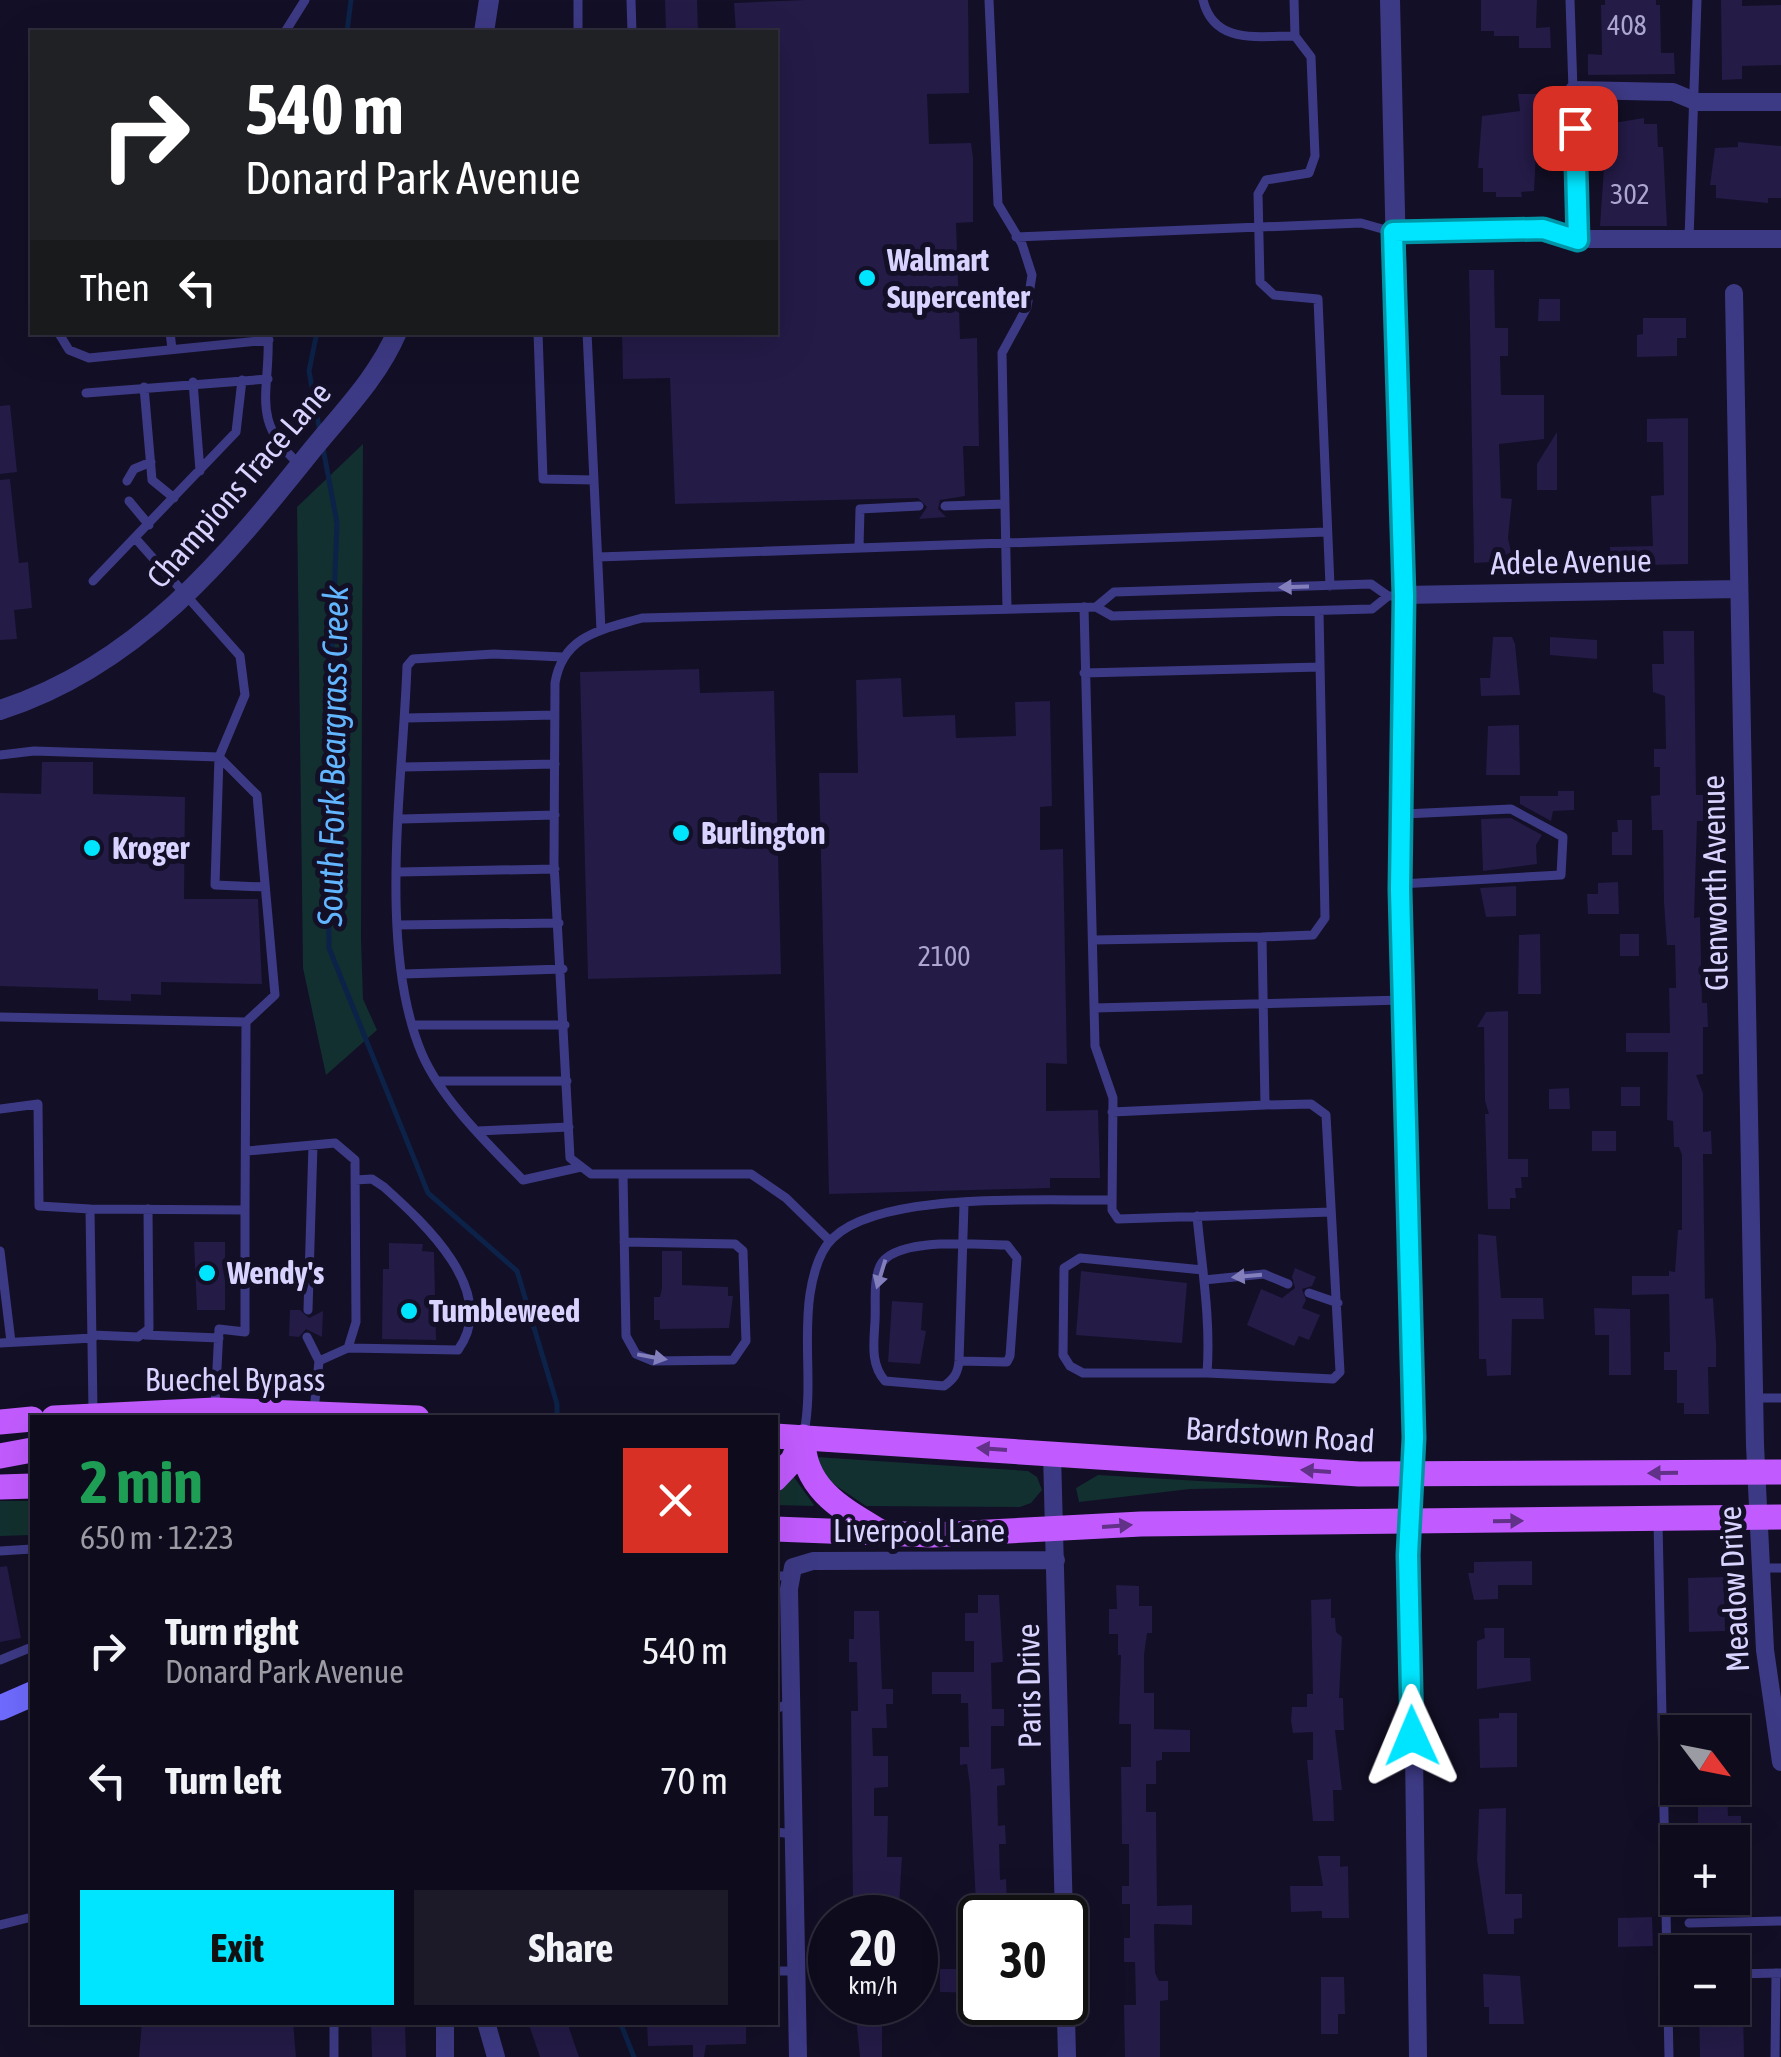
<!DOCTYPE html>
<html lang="en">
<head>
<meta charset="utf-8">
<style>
  body { margin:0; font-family:"Asap Condensed",sans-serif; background:#1c1929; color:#f1f3f6; height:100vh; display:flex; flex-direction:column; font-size:38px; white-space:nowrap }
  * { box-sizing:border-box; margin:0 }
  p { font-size:32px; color:#9b9ba3 }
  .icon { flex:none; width:55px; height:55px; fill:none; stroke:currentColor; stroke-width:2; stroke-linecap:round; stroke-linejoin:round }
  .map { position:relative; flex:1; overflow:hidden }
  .details { position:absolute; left:30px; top:1415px; width:748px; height:610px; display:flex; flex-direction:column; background:#0e0b1c; border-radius:0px; box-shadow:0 10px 40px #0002,0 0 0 2px #2e2b3b }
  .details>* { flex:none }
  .top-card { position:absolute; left:30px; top:30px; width:748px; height:305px; border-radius:0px; box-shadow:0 10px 40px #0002,0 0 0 2px #2e2b3b; background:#202124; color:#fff; overflow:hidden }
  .needle { width:65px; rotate:122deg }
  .buttons { position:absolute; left:1660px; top:1715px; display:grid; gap:20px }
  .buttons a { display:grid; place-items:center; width:90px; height:90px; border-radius:0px; background:#0e0b1c; box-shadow:0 10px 40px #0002,0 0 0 2px #2e2b3b; font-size:50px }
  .speed { position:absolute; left:808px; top:1895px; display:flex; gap:20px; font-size:50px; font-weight:700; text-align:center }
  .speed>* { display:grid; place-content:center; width:130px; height:130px; border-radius:50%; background:#0e0b1c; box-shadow:0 10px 40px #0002,0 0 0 2px #2e2b3b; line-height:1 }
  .speed small { font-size:25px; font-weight:400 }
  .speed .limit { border:5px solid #111; border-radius:15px; background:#fff; color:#111 }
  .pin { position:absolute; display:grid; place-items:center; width:85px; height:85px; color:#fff; margin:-42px; border-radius:20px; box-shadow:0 5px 15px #0006 }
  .me { position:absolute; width:110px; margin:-55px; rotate:359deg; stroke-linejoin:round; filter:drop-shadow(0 0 8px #0008) }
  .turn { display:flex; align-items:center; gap:35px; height:210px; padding:0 50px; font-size:45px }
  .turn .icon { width:130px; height:130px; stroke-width:2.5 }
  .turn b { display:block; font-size:70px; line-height:85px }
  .then { display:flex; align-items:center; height:95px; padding:0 50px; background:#0003; gap:20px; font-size:38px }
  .round { display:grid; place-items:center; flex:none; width:105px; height:105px; border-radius:0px; background:#1c1929 }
  .head { display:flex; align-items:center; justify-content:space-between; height:170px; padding:0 50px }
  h1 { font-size:60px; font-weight:700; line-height:75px; color:#1e9e55 }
  .cta { display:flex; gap:20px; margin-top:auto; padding:20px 50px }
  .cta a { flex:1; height:115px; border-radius:0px; background:#00e5ff; color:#111; font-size:40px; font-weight:700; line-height:115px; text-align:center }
  .cta a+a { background:#1c1929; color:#f1f3f6 }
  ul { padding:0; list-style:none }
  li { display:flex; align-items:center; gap:30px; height:130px; padding:0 50px }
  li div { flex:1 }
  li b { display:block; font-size:38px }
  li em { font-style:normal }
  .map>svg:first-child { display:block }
  .green { fill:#12302f }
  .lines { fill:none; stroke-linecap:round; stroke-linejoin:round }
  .stream { stroke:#0c2248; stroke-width:5 }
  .building { fill:#241b47 }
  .service { stroke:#3d3a85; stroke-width:9 }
  .minor { stroke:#3d3a85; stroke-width:18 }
  .tertiary { stroke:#3d3a85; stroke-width:20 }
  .secondary { stroke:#6f6bff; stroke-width:25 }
  .primary { stroke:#c25bff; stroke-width:25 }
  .oneway { fill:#837fbc }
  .oneway2 { fill:#623188 }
  .route-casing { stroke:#0095a6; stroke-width:25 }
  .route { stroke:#00e5ff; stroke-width:18 }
  .poi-dot { fill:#00e5ff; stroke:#130f26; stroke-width:4 }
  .labels { text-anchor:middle; stroke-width:10; stroke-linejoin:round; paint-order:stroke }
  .number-label { font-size:28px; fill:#aca6d1 }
  .poi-label { font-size:32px; font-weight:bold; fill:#d9d4ff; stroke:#130f26; text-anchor:start }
  .street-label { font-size:32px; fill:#d9d4ff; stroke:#130f26 }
  .water-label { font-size:35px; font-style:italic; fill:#62b6ff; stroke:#130f26 }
</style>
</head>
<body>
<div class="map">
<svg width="1781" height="2057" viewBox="0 0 1781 2057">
  <rect width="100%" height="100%" fill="#130f26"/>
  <path class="green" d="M363 444 361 939 363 999 377 1030 326 1075 303 968 297 507Z
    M816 1457 1028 1471 1037 1477 1042 1490 1031 1503 1020 1507 866 1506 826 1479Z
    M1098 1475 1300 1487 1190 1489 1079 1502 1076 1488Z
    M793 1476 814 1505 813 1506 775 1505V1487Z
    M0 1501H32V1535L0 1536Z"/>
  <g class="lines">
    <path class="stream" d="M347 32 351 0
      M317 332 309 371 320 432
      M323 448 337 523 328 753 329 948 428 1193 517 1271 557 1404V1418
      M620 2022 634 2057"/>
  </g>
  <path class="building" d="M665 0H697L698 32H666Z
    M805 0H968L969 93 927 94 929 144 971 143 973 158V222L956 223 960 339 977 338 979 446H963L965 496 940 500 938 509 946 517 919 519 927 507 918 498 675 504 670 378 623 379 622 332H775V32H736L734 3Z
    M1481 0H1537L1536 28 1550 27 1551 48H1519V36H1494V31H1481Z
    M1605 0H1656V5H1660L1661 53H1674L1675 74 1588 75V54L1602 55 1601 5H1605Z
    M1721 0H1742V6L1781 5V65L1742 66V79L1722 80Z
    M1518 94H1539L1534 191 1521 192 1522 197H1496V192H1483V168H1478L1482 116 1520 111Z
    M1644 118V124H1657L1658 147H1663L1667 226H1600L1607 124Z
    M1738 142 1781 146V198H1768V203L1716 198V185H1710L1715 148 1738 147Z
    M1469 270H1494L1495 328H1508V356H1500L1501 395H1544V439L1499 444 1501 498 1512 499 1508 538 1512 557 1492 558 1493 562 1474 563Z
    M1539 299H1560V321H1538Z
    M1643 318H1686V338H1677V356L1637 357V335L1643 334Z
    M10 405 17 472 0 474V406Z
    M1688 418V564L1611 566 1610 547 1653 546 1651 496 1664 495 1663 442H1647V419Z
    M1557 432V490H1537V464Z
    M10 479 19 563 28 562 32 608 14 610 17 639 0 640V480Z
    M1663 631H1694L1696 795H1703V821H1697L1694 918 1700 917 1702 1003H1707L1708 1027H1703V1074L1696 1075 1703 1093V1132L1711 1131 1712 1154H1703L1705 1299 1713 1298 1716 1343V1367H1708L1709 1414H1684V1403H1677V1370H1664V1352H1670L1669 1294 1632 1295V1276H1669V1271L1675 1272 1678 1230H1682V1155L1679 1147H1674L1673 1121 1667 1120 1668 1052H1626V1033H1670L1669 988H1676L1675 945H1667L1664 903 1663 830H1652L1651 796 1660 795V767H1654V749H1666L1665 696 1653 692 1652 664H1664Z
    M1493 637H1512L1515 644 1520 695 1481 696 1480 678H1490Z
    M1550 637 1597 640V659L1550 655Z
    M699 669 700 693 774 691 781 974 588 979 580 672Z
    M901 678 903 717 955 715 956 738 1016 736 1015 702 1050 701 1052 806 1040 807V850L1063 849 1067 1064 1046 1063V1111L1098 1110 1100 1178H1050V1188L829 1194 819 773H858L856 680Z
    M1519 725 1520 775H1486L1488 726Z
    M42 762H93V794L185 797 184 899H258L262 984 161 982V995L131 994V1001L98 1000V989L0 986V793L41 794Z
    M1558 791H1574V810L1553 811 1551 821 1520 804V796H1558Z
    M1511 818 1542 835 1536 845 1537 864 1483 871 1481 819Z
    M1617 820H1632V855H1612V832H1618Z
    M1618 882 1619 914H1588L1587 894H1598V883Z
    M1516 886V916L1486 917 1480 888Z
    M1540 934 1541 994H1518L1519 935Z
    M1620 934H1639V956H1620Z
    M1508 1011V1159H1528V1177H1521L1522 1188H1515L1516 1198H1510V1209H1488L1485 1114H1489L1485 1101 1484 1027H1477L1486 1012Z
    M1621 1087H1640V1106H1621Z
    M1569 1088 1570 1109H1549V1089Z
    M1592 1131H1616V1151H1592Z
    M1478 1234 1496 1236 1501 1298H1543L1544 1319H1512L1511 1375 1487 1376 1486 1359H1479Z
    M194 1242H225V1310H197Z
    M389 1243 423 1244 422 1251 434 1252 436 1340 382 1339 383 1269H389Z
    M662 1251H682V1285L728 1287V1296H733L729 1328 660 1329V1320H654V1297H660L662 1288Z
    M1295 1268 1316 1277 1312 1286 1302 1289 1306 1300 1302 1308 1320 1315 1309 1340 1299 1336 1294 1346 1247 1325 1261 1289 1282 1298 1295 1288 1292 1277Z
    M1081 1271 1187 1283 1182 1343 1076 1335Z
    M892 1301 923 1303 921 1330 926 1331 920 1364 888 1362Z
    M1594 1308 1630 1309 1631 1375H1609V1335H1595Z
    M290 1310H300L309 1318 323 1311 322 1337 306 1329 299 1337 289 1336Z
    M1532 1561V1585H1498V1599L1474 1600 1468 1573H1474V1562Z
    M7 1566 21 1638 0 1642V1567Z
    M1724 1577 1725 1631 1689 1632 1688 1578Z
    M1116 1585 1139 1586V1606H1152V1633H1147L1144 1655V1693H1154V1729L1190 1730V1752H1162V1760L1156 1761V1784H1146V1812H1156L1157 1906 1192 1905V1925L1154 1924 1155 1973 1159 1981H1168V2000L1160 2001V2057H1125L1124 2005H1136L1135 1962H1124V1938H1130V1904H1122V1886H1129V1844H1122L1121 1767H1131V1724H1119L1121 1655H1118V1634H1109V1609H1117Z
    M978 1595H999L1003 1662 991 1663 992 1709H1004V1726H991V1769L1004 1768 1005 1785 997 1786 998 1826 1005 1825 1006 1844H999L1000 1880 1006 1879 1007 1903 976 1904 970 1786 967 1764 960 1765V1747H969L968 1703H961V1694H932V1672H974V1641H965V1613H978Z
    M1331 1599V1618H1335L1336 1632 1342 1637 1339 1698H1343L1344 1730H1335L1342 1790H1333L1334 1821H1313L1307 1760H1313V1732L1293 1733 1291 1721 1292 1707H1307V1694H1313L1311 1600Z
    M854 1611H879L882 1689H893V1704H886L887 1728H872L873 1756H888V1787L874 1788V1816H888L887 1857H902L899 1907H853L851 1711H858L857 1662H849V1639H854Z
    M1484 1628H1504V1658H1530L1531 1681 1477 1689V1641L1485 1638Z
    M1499 1713H1517V1767L1480 1768 1479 1719 1499 1718Z
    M1698 1788H1727L1728 1816H1741V1842H1698Z
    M1506 1808 1505 1894H1522V1918L1514 1919V1934H1488L1477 1860 1479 1809Z
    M1318 1856H1340V1867L1348 1866 1349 1918H1322V1911L1291 1912 1290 1886H1323Z
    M1652 1917 1653 1946 1618 1947V1918Z
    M940 1969H980V1993L940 1992Z
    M1483 1974 1520 1976 1524 2024H1489V2007H1484Z
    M1321 1977H1344L1345 2014H1338V2034H1321Z
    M862 2002H888L889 2025H882V2057H860L855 2007H862Z
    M976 2002 1010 2006V2025H976Z
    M1699 2008H1743L1744 2057H1700Z
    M142 2022H293L296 2057H139Z
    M371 2022H405L406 2057H372Z
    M537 2022H567L579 2057H540L529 2025Z
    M647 2022H746V2044L706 2045 704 2057H693V2045L648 2046Z"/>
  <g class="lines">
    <path class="service" d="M578 0V32
      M631 0 632 32
      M989 0 998 204 1022 244 1032 275 1027 307 1002 353 1007 609
      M1203 0C1214 45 1258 36 1295 36
      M1294 0 1295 36 1311 57 1315 156 1309 173 1266 180 1258 194 1260 282 1274 295 1318 299 1330 586
      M1570 0 1578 239
      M285 32 305 0
      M1016 237 1361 223 1393 232
      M1689 239 1697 0
      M58 332 69 350 89 358 269 340
      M170 332 172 349
      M268 332C271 392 249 419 298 463
      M538 332 543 479 594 480
      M587 332 601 630
      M193 382 200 471
      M144 387 152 480 174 498
      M86 393 268 379
      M127 481 134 469 151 462
      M129 501 149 525
      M945 506 1005 504
      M136 539 240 656 245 695 219 757 257 795 275 995 246 1022
      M859 547 860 509 919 506
      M598 557 1327 532
      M93 581 236 432 242 380
      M1084 607 1095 1046 1113 1098 1112 1210 1118 1219 1331 1212
      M1096 607 1114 592 1371 584 1388 596
      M563 657 494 654 413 659 407 666C403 781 377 948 422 1054 442 1100 488 1144 523 1180L581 1167
      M1084 673 1320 667
      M405 718 555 715
      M0 755 34 751 219 757 215 885 265 887
      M403 767 555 764
      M401 819 555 815
      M399 872 555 869
      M1400 884 1561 875 1563 837 1511 809 1404 814
      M397 925 559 923
      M1093 940 1262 937
      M403 974 563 969
      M1094 1008 1403 1000
      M0 1017 246 1022 245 1210
      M414 1025H565
      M440 1081H567
      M0 1109 38 1104 39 1206 90 1209
      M1112 1112 1265 1105
      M478 1131 569 1127
      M247 1151 335 1143 355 1160 356 1322 348 1348 319 1361 314 1411
      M623 1174 626 1336 636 1354 653 1361 733 1360 746 1341 743 1251 735 1244 624 1242
      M1197 1216C1202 1268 1211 1321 1207 1373H1083L1070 1366 1063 1355 1064 1268 1080 1258 1203 1270
      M830 1241 786 1198 751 1174H591L570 1158 554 863 555 683C563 635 601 630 642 618L1096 607 1112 616 1372 609 1388 596H1402
      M0 1251 11 1342
      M1204 1280 1264 1274 1288 1284
      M1309 1293 1338 1303
      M308 1310 313 1145
      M93 1335 138 1337 149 1329 148 1209
      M145 1335 219 1338
      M307 1337 319 1361
      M0 1343 93 1338
      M348 1348 458 1350C500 1292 424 1223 384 1187L372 1179 355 1180
      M959 1361 1007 1362 1010 1356 1017 1258 1007 1245C978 1245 894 1236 880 1266 873 1281 876 1304 875 1321 874 1342 870 1364 885 1381L944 1386C954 1379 958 1373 959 1361L964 1204
      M1207 1373 1333 1379 1340 1372 1326 1115 1311 1104 1265 1105 1262 937 1313 935 1325 918 1319 611
      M1755 1398H1781
      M93 1411 90 1209 245 1210V1332L219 1329 215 1407
      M804 1433C813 1387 803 1340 810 1294 813 1275 819 1251 833 1238 881 1191 1043 1201 1112 1200
      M1658 1522 1669 2057
      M0 1551 32 1549
      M1763 1568H1781
      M775 1576H790
      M0 1660 32 1647
      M775 1709 791 1703
      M775 1832 794 1834
      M1689 1923 1781 1921
      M0 1925 32 1917
      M775 1971H796
      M1732 1974 1780 1973
      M334 2022V2057
      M1775 2057 1776 1973"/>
    <path class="minor" d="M1574 90 1673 92 1697 102H1781
      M1393 232 1543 229 1578 239H1781
      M1734 293 1755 1445 1765 1650 1781 1762
      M1404 595 1739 589
      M1052 1453 1064 1918
      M1411 1523 1418 2057
      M1065 1975 1067 2057
      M445 2022V2057
      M486 2022 496 2057
      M798 2057 789 1589 793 1567 813 1561 1056 1560"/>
    <path class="tertiary" d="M1390 0 1404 595 1400 890 1414 1438 1411 1523
      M484 32 489 0
      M0 710C137 666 225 559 312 450 342 413 378 377 397 332"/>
    <path class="secondary" d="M0 1708 32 1694"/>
    <path class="primary" d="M54 1418 215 1410 417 1418
      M0 1422 32 1419
      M775 1436 1359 1474 1781 1472
      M803 1437C802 1487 840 1508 879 1531
      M0 1456 32 1450
      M775 1479 793 1460 803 1437
      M0 1487 32 1486
      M775 1529 932 1535 1141 1524 1781 1517"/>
  </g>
  <defs><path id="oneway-solid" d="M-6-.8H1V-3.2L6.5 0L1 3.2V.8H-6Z" transform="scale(2.5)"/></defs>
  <g class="oneway">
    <use href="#oneway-solid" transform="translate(1294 587) rotate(178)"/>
    <use href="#oneway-solid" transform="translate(881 1274) rotate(107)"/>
    <use href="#oneway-solid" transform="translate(1247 1276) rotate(175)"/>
    <use href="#oneway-solid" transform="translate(652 1357) rotate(10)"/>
  </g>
  <g class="oneway2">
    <use href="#oneway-solid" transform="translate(992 1449) rotate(-176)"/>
    <use href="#oneway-solid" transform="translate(1316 1471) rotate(-176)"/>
    <use href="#oneway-solid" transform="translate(1663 1473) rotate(179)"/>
    <use href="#oneway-solid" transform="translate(1508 1521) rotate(-1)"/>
    <use href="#oneway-solid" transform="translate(1117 1526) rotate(-4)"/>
  </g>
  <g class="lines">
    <g class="route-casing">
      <path id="route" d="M1412 1736 1408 1555 1414 1438 1400 890 1404 596 1393 232 1543 229 1578 240 1575 128"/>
    </g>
    <use href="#route" class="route"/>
  </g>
  <g class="poi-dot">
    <circle cx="867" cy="278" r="10"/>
    <circle cx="681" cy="833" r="10"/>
    <circle cx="92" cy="848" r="10"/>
    <circle cx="207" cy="1273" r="10"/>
    <circle cx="409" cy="1311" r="10"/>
  </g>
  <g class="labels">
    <g class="number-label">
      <text x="1627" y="35">408</text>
      <text x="1630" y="204">302</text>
      <text x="944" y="966">2100</text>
    </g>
    <g class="poi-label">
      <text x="887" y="271">Walmart<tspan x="887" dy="37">Supercenter</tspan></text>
      <text x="701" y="844">Burlington</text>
      <text x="112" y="859">Kroger</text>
      <text x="227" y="1284">Wendy's</text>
      <text x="429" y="1322">Tumbleweed</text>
    </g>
    <g class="street-label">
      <text transform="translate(239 485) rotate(-49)" y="11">Champions Trace Lane</text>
      <text transform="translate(1571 562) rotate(-1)" y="11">Adele Avenue</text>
      <text transform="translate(1715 883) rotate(-91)" y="11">Glenworth Avenue</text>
      <text x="235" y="1391">Buechel Bypass</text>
      <text transform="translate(1280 1435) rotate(4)" y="11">Bardstown Road</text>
      <text x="919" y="1542">Liverpool Lane</text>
      <text transform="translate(1734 1589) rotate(-93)" y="11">Meadow Drive</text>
      <text transform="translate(1029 1686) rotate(-91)" y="11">Paris Drive</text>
    </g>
    <g class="water-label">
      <text transform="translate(333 756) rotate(-89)" y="12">South Fork Beargrass Creek</text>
    </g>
  </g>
</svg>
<div class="buttons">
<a><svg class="needle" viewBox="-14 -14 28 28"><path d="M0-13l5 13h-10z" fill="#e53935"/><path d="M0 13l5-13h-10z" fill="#9b9ba3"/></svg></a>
<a>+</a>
<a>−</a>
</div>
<div class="speed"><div>20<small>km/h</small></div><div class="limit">30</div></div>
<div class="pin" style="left:1575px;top:128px;background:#d93025"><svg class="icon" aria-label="arrive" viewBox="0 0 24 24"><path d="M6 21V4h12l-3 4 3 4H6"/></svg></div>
<svg class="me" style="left:1412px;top:1736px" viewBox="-20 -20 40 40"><path d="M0-17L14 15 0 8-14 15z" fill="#00e5ff" stroke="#fff" stroke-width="4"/></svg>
<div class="top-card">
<div class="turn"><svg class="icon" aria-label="right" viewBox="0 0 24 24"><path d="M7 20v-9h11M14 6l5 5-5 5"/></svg><div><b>540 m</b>Donard Park Avenue</div></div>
<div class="then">Then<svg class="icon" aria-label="left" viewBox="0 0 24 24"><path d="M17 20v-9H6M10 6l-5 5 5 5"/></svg></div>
</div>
<section class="details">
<div class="head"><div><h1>2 min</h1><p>650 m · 12:23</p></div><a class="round" style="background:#d93025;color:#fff"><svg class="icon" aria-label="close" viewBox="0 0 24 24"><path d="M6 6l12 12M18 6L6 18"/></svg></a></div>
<ul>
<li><svg class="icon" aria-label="right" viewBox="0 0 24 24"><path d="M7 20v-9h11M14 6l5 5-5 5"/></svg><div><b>Turn right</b><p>Donard Park Avenue</p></div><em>540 m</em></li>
<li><svg class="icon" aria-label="left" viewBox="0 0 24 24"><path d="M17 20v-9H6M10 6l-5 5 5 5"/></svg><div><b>Turn left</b></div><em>70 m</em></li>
</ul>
<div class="cta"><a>Exit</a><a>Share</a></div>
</section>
</div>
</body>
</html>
